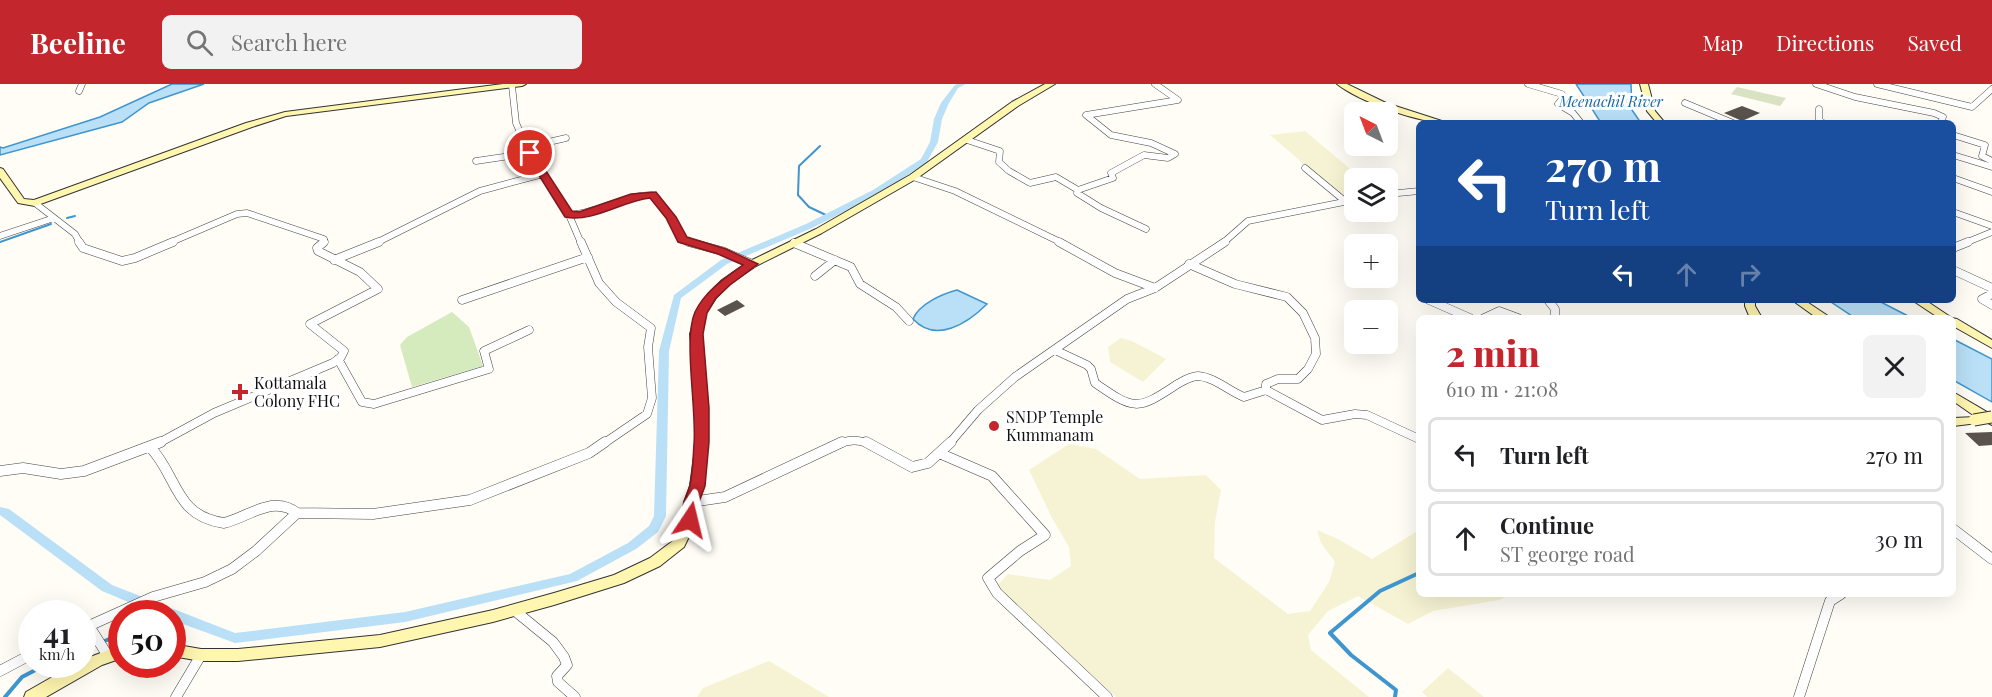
<!DOCTYPE html>
<html lang="en">
<head>
<meta charset="utf-8">
<style>
  body { margin:0; font-family:"Playfair Display",serif; background:#f2f2f2; color:#202124; height:100vh; display:flex; flex-direction:column; font-size:22px; white-space:nowrap }
  * { box-sizing:border-box; margin:0 }
  p { font-size:20px; color:#757577 }
  .icon { flex:none; width:33px; height:33px; fill:none; stroke:currentColor; stroke-width:2; stroke-linecap:round; stroke-linejoin:round }
  .map { position:relative; flex:1; overflow:hidden }
  .details { position:absolute; left:1416px; top:231px; width:540px; height:282px; display:flex; flex-direction:column; background:#fff; border-radius:9px; box-shadow:0 6px 24px #0002 }
  .details>* { flex:none }
  .guide { position:absolute; left:1416px; top:36px; width:540px; height:183px; border-radius:9px; box-shadow:0 6px 24px #0002; background:#1a4fa0; color:#fff; overflow:hidden }
  .needle { width:39px; rotate:318deg }
  .fabs { position:absolute; left:1344px; top:18px; display:grid; gap:12px }
  .fabs a { display:grid; place-items:center; width:54px; height:54px; border-radius:9px; background:#fff; box-shadow:0 6px 24px #0002; font-size:30px }
  .speed { position:absolute; left:18px; top:516px; display:flex; gap:12px; font-size:30px; font-weight:700; text-align:center }
  .speed>* { display:grid; place-content:center; width:78px; height:78px; border-radius:50%; background:#fff; box-shadow:0 6px 24px #0002; line-height:1 }
  .speed small { font-size:15px; font-weight:400 }
  .speed .limit { border:9px solid #d22; background:#fff; color:#111 }
  .pin { position:absolute; display:grid; place-items:center; width:51px; height:51px; color:#fff; margin:-26px; border:3px solid #fff; border-radius:50%; box-shadow:0 2px 6px #0007 }
  .me { position:absolute; width:66px; margin:-33px; rotate:10deg; stroke-linejoin:round; filter:drop-shadow(0 0 4px #0008) }
  .turn { display:flex; align-items:center; gap:21px; height:126px; padding:0 30px; font-size:27px }
  .turn .icon { width:78px; height:78px; stroke-width:2.5 }
  .turn b { display:block; font-size:42px; line-height:51px }
  .lanes { display:flex; align-items:center; height:57px; padding:0 30px; background:#0003; justify-content:center; gap:30px; direction:ltr }
  .lanes .off { opacity:.35 }
  .round { display:grid; place-items:center; flex:none; width:63px; height:63px; border-radius:9px; background:#f2f2f2 }
  .overview { display:flex; align-items:center; justify-content:space-between; height:102px; padding:0 30px }
  h1 { font-size:36px; font-weight:800; line-height:45px; color:#c4262e }
  ul { padding:0; list-style:none }
  li { display:flex; align-items:center; gap:18px; height:75px; margin:0 12px 9px; padding:0 18px; border:3px solid #e0e0e0; border-radius:9px }
  li div { flex:1 }
  li b { display:block; font-size:22px }
  li em { font-style:normal }
  header { display:flex; align-items:center; gap:36px; box-sizing:border-box; height:84px; padding:0 30px; background:#c4262e; color:#fff }
  header strong { font-size:28px }
  nav { display:flex; gap:33px; margin-inline-start:auto; font-size:21px }
  .search { width:420px; height:54px; background:#f2f2f2; display:flex; align-items:center; gap:15px; box-sizing:border-box; padding:0 21px; border-radius:9px; color:#757577; font-size:22px }
  .map>svg:first-child { display:block }
  .farmland { fill:#f6f3d4 }
  .green { fill:#d5ebbd }
  .cemetery { fill:#d9e3c4 }
  .water { fill:#b9e0f7; stroke:#3f96cf; stroke-width:1.5 }
  .lines { fill:none; stroke-linecap:round; stroke-linejoin:round }
  .stream-far1 { stroke:#3f96cf; stroke-width:2 }
  .stream { stroke:#3f96cf; stroke-width:4 }
  .canal { fill:#b9e0f7; fill-rule:evenodd }
  .building { fill:#5a524d }
  .street-far2-casing { stroke:#444; stroke-width:7 }
  .street-far1-casing { stroke:#444; stroke-width:9 }
  .street-casing { stroke:#444; stroke-width:11 }
  .secondary-casing { stroke:#333; stroke-width:2 }
  .street-far2 { stroke:#fff; stroke-width:6 }
  .street-far1 { stroke:#fff; stroke-width:8 }
  .street { stroke:#fff; stroke-width:10 }
  .secondary { fill:#fff6b0; fill-rule:evenodd }
  .secondary-bridge-casing { stroke:#333; stroke-width:13; stroke-linecap:butt }
  .secondary-bridge { stroke:#fff6b0; stroke-width:11 }
  .route { fill:#c4262e; stroke:#7f191e; stroke-width:1.5 }
  .poi-dot { fill:#c4262e; stroke:#fff; stroke-width:2 }
  .labels { text-anchor:middle; stroke-width:6; stroke-linejoin:round; paint-order:stroke }
  .far-water-label { font-size:15px; font-style:italic; fill:#1768a6; stroke:#fff }
  .poi-label { font-size:16px; fill:#111; stroke:#fff; text-anchor:start }
</style>
</head>
<body>
<header>
<strong>Beeline</strong>
<div class="search"><svg class="icon" aria-label="search" viewBox="0 0 24 24"><circle cx="10" cy="10" r="6"/><path d="M15 15l6 6"/></svg>Search here</div>
<nav><a>Map</a><a>Directions</a><a>Saved</a></nav>
</header>
<div class="map">
<svg width="1992" height="613" viewBox="0 0 1992 613">
  <rect width="100%" height="100%" fill="#fffdf5"/>
  <path class="farmland" d="M1305 47 1361 94H1354V114L1346 116 1270 51Z
    M1121 254 1132 257 1166 275 1143 298 1110 278 1108 263Z
    M1069 360 1096 365 1140 395 1206 391 1221 406 1215 438 1214 474 1288 530 1310 527 1329 498 1335 478 1321 459 1317 446 1338 455 1372 475 1419 446V510H1512L1499 516 1433 527 1408 540 1358 512 1328 527 1308 551 1311 566 1369 613H1116L996 503 1008 490 1050 496 1071 482 1069 463 1052 434 1029 386Z
    M769 577 829 613H697L703 604Z
    M1448 584 1484 613H1427L1422 608Z"/>
  <path class="green" d="M452 228 469 243 483 282 412 303 400 261 407 253Z"/>
  <path class="cemetery" d="M1737 3 1786 14 1780 22 1731 10Z"/>
  <path class="water" d="M172 0H204L149 19 122 38 0 71V63L3 64 100 33Z
    M1576 0H1631L1632 26 1641 39H1601Z
    M957 206 987 220C968 239 936 260 913 235 919 220 942 210 957 206Z
    M1828 216H1877L1912 234H1855Z
    M1953 255 1992 275V318L1953 296Z"/>
  <g class="lines">
    <path class="stream-far1" d="M820 62 799 82 798 111 809 123 828 132
      M67 134 75 132
      M0 158 51 140"/>
    <path class="stream" d="M164 530 167 528
      M82 566 122 550
      M5 613 22 593 47 580
      M1395 613 1396 606 1351 571 1330 549 1380 507 1419 489"/>
    <path class="canal" d="M957 0H966L958 4 949 19 942 35 938 58 927 78 879 110 812 144 727 180 681 214 669 267 666 432 658 448 636 465 577 497 405 538 235 559 172 536V530H157L102 507 0 431V423L9 425 112 501 235 549 405 528 570 490 628 459 649 442 654 432 659 267 674 211 721 176 806 140 873 106 921 75 930 58 934 35 941 19 954 2Z"/>
  </g>
  <path class="building" d="M1742 22 1760 29 1742 37 1724 29Z
    M737 216 745 222 725 232 717 226Z
    M1992 348V361L1979 362 1965 349Z"/>
  <g class="lines">
    <g class="street-far2-casing">
      <path id="street-far2" d="M1528 0 1562 10 1563 14 1558 20 1573 29 1581 39
        M1816 0 1855 13 1934 29 1943 33 1941 39
        M1877 0 1972 23 1992 5
        M512 2 516 39 528 66 569 131C598 129 623 111 652 111L671 133 682 156 693 159
        M79 7 82 0
        M1685 19 1733 39
        M1819 25V36L1823 39
        M1953 51 1985 61 1982 72 1992 77
        M967 56 1000 67 999 78 1009 87 1030 99 1056 93 1078 106
        M527 63 566 54
        M1953 71 1992 83
        M476 77 530 69
        M1305 84 1346 118
        M913 93 955 107 1062 159
        M1953 94 1992 108
        M1388 110 1419 107
        M35 119 75 150 80 159
        M1953 128 1992 142
        M569 131 581 159
        M1146 145 1101 124 1077 109 1078 106 1113 94 1111 89 1144 71 1168 74 1175 70 1151 59 1111 51 1086 31 1178 16 1155 0
        M0 152 54 134
        M169 159 237 130 247 129 324 155 323 159
        M376 159 480 107 543 90
        M1223 159 1248 137 1354 116
        M1965 159 1992 148"/>
    </g>
    <g class="street-far1-casing">
      <path id="street-far1" d="M79 158 83 164 122 177 135 174 173 158
        M581 158 599 199 616 218 651 244 648 263 652 314 647 330 603 360
        M688 158 722 167 752 180
        M1059 158 1115 189 1155 204
        M794 159 851 183 860 200 896 223 909 237
        M1953 164 1968 158
        M334 176 379 158
        M1189 180 1235 200 1287 213 1303 229 1315 254 1316 270 1308 285 1298 295H1278L1266 300V306
        M1953 186 1992 204
        M815 192 835 176
        M1992 210 1982 215 1992 221
        M462 216 588 173
        M1429 216 1470 234
        M1548 216 1555 225V234
        M1484 234 1499 227 1518 234
        M1055 266 1087 281 1091 285 1095 299C1134 326 1137 327 1176 301 1183 297 1190 292 1198 292 1214 293 1229 307 1244 313L1266 306 1322 336 1355 330 1367 331 1419 355
        M338 275 362 318 374 320 489 285 484 267 529 246
        M157 360 214 329 333 279 341 273 344 267 310 240 378 205 360 188 318 167 317 164 324 158
        M839 360C850 355 859 356 870 360
        M949 360 978 326 1015 293 1127 215 1155 204 1225 158"/>
    </g>
    <g class="street-casing">
      <path id="street" d="M866 358 912 383 928 379 951 358
        M939 369 992 392 1045 451 1020 467 988 494 997 509 1107 613
        M0 387 23 384 61 390 84 387 161 358
        M691 418 725 413 842 358
        M297 429 373 430 470 416 589 369 605 358
        M1953 445 1992 475
        M514 526 553 558 564 573 567 581 557 592 558 598 575 613
        M89 542 108 572
        M82 545 153 513 205 498 232 485 256 467 297 429C273 410 249 433 224 439 174 432 178 392 150 363
        M0 587 32 570
        M176 613 201 571
        M1799 613 1830 517 1841 510"/>
    </g>
    <g class="secondary-casing">
      <path id="secondary" d="M503 0H526L522 2 286 32 252 43 35 122 18 119 0 94V84L3 85 24 115 34 116 246 39 285 28Z
        M1045 0H1055L1018 22 916 95 822 149 756 182 730 200 716 214 706 229 702 250 708 324V358L704 402 698 418 697 436 684 463 660 482 624 499 554 521 493 538 380 563 238 577H201L172 572V560L201 565H238L380 551 493 526 554 509 614 491 650 474 674 456 683 436 684 418 690 402 696 358V324L690 250 696 229 708 210 722 196 748 178 816 145 910 91 1012 18Z
        M1337 0H1347L1386 19 1448 39C1419 39 1360 18 1337 0Z
        M1640 0H1648L1655 27 1665 39H1657L1647 27Z
        M1745 216H1755V222L1762 234H1750L1745 222Z
        M1792 216H1804L1831 234H1817Z
        M1912 216H1925L1952 234 1957 235 1992 256V264L1953 242V234H1939Z
        M1953 308 1992 331V341L1979 334 1978 339 1953 342V334L1976 333 1953 317Z
        M122 561V574L102 581 46 613H24L26 608 75 580H82V576Z"/>
    </g>
    <use href="#street-far2" class="street-far2"/>
    <use href="#street-far1" class="street-far1"/>
    <use href="#street" class="street"/>
    <use href="#secondary" class="secondary"/>
    <g class="secondary-bridge-casing">
      <path id="secondary-bridge" d="M1974 336 1992 333"/>
    </g>
    <use href="#secondary-bridge" class="secondary-bridge"/>
  </g>
  <path class="route" d="M526 67H533L572 127 579 128 631 110 656 108 676 133 687 153 726 165 758 180 730 201 716 214 707 229 703 250 709 324V358L705 402 699 418 696 440H684C677 428 687 413 690 401 693 388 693 373 694 360 697 326 683 255 695 228 705 207 725 194 743 181L718 170 678 158 666 134 650 114C622 117 593 139 565 133L525 69Z"/>
  <g class="poi-dot">
    <path d="M237 299h6v6h6v6h-6v6h-6v-6h-6v-6h6z"/>
    <circle cx="994" cy="342" r="6"/>
  </g>
  <g class="labels">
    <g class="far-water-label">
      <text x="1611" y="23">Meenachil River</text>
    </g>
    <g class="poi-label">
      <text x="254" y="305">Kottamala<tspan x="254" dy="18">Colony FHC</tspan></text>
      <text x="1006" y="339">SNDP Temple<tspan x="1006" dy="18">Kummanam</tspan></text>
    </g>
  </g>
</svg>
<div class="fabs">
<a><svg class="needle" viewBox="-14 -14 28 28"><path d="M0-13l5 13h-10z" fill="#e53935"/><path d="M0 13l5-13h-10z" fill="#757577"/></svg></a>
<a><svg class="icon" aria-label="layers" viewBox="0 0 24 24"><path d="M12 4l9 5-9 5-9-5zM3 14l9 5 9-5"/></svg></a>
<a>+</a>
<a>−</a>
</div>
<div class="speed"><div>41<small>km/h</small></div><div class="limit">50</div></div>
<div class="pin" style="left:530px;top:69px;background:#d93025"><svg class="icon" aria-label="arrive" viewBox="0 0 24 24"><path d="M6 21V4h12l-3 4 3 4H6"/></svg></div>
<svg class="me" style="left:690px;top:436px" viewBox="-20 -20 40 40"><path d="M0-17L14 15 0 8-14 15z" fill="#c4262e" stroke="#fff" stroke-width="4"/></svg>
<div class="guide">
<div class="turn"><svg class="icon" aria-label="left" viewBox="0 0 24 24"><path d="M17 20v-9H6M10 6l-5 5 5 5"/></svg><div><b>270 m</b>Turn left</div></div>
<div class="lanes"><svg class="icon" aria-label="left" viewBox="0 0 24 24"><path d="M17 20v-9H6M10 6l-5 5 5 5"/></svg><svg class="icon off" aria-label="ahead" viewBox="0 0 24 24"><path d="M12 20V5M6 11l6-6 6 6"/></svg><svg class="icon off" aria-label="right" viewBox="0 0 24 24"><path d="M7 20v-9h11M14 6l5 5-5 5"/></svg></div>
</div>
<section class="details">
<div class="overview"><div><h1>2 min</h1><p>610 m · 21:08</p></div><a class="round"><svg class="icon" aria-label="close" viewBox="0 0 24 24"><path d="M6 6l12 12M18 6L6 18"/></svg></a></div>
<ul>
<li><svg class="icon" aria-label="left" viewBox="0 0 24 24"><path d="M17 20v-9H6M10 6l-5 5 5 5"/></svg><div><b>Turn left</b></div><em>270 m</em></li>
<li><svg class="icon" aria-label="ahead" viewBox="0 0 24 24"><path d="M12 20V5M6 11l6-6 6 6"/></svg><div><b>Continue</b><p>ST george road</p></div><em>30 m</em></li>
</ul>
</section>
</div>
</body>
</html>
